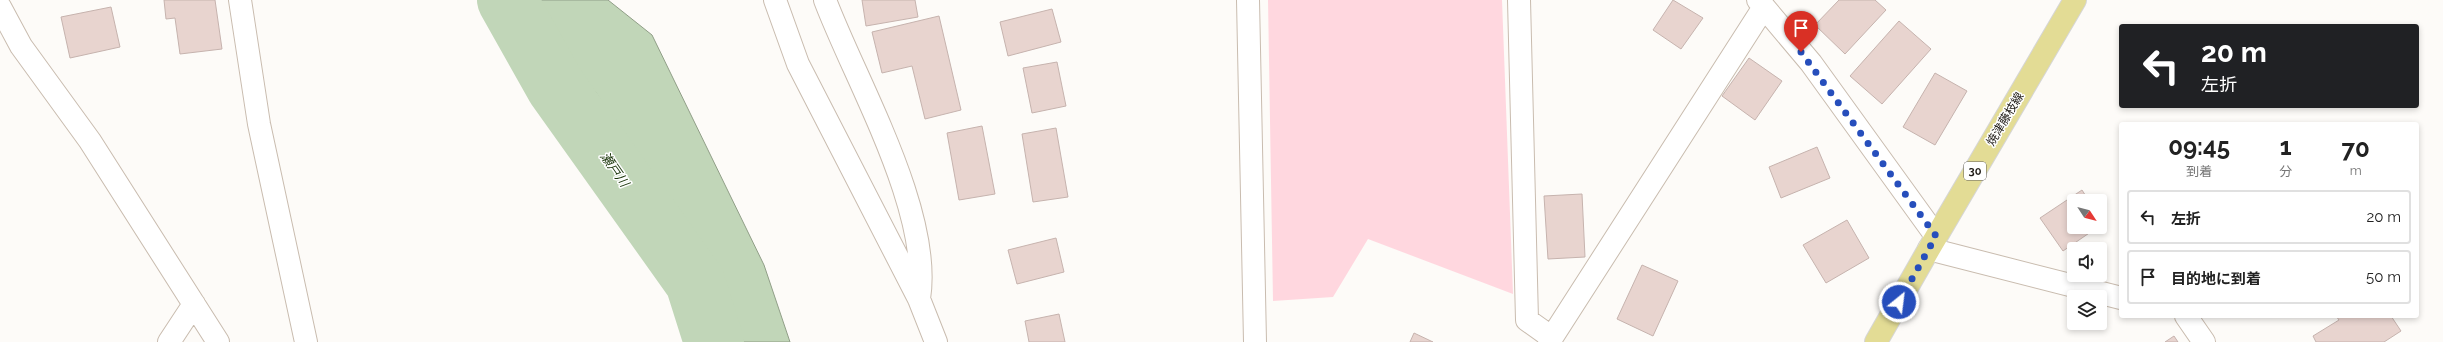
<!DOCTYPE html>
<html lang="ja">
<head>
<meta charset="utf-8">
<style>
  body { margin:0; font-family:Raleway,"Noto Sans JP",sans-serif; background:#f6f6f6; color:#222; height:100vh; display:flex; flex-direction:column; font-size:15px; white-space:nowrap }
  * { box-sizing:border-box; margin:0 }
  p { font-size:13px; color:#767676 }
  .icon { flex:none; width:22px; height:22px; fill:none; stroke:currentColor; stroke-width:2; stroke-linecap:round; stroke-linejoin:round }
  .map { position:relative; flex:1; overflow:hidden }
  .drawer { position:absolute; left:2119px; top:122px; width:300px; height:196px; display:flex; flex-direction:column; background:#fff; border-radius:4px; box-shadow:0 2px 6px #0003 }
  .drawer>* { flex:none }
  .guide { position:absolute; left:2119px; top:24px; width:300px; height:84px; border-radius:4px; box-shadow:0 2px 6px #0003; background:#202124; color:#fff; overflow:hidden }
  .needle { width:26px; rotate:126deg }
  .controls { position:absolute; left:2067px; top:194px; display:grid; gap:8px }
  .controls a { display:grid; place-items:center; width:40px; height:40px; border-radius:4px; background:#fff; box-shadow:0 2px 6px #0003; font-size:20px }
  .pin { position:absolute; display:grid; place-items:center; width:34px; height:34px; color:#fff; margin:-41px -17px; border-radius:50% 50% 50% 0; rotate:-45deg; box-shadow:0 0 4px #0007 }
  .pin .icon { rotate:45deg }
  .me { position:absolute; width:44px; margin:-22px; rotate:29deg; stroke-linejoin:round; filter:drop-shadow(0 0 3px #0008) }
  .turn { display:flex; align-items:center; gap:14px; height:84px; padding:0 16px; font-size:18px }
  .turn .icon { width:52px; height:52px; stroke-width:2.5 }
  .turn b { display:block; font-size:28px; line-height:34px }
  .eta { display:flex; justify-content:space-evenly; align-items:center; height:68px; text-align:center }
  .eta b { font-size:24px; font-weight:700; line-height:28px }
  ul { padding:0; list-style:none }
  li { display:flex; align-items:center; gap:12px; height:54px; margin:0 8px 6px; padding:0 8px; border:2px solid #e0e0e0; border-radius:4px }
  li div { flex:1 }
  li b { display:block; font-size:15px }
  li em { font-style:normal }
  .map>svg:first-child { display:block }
  .green { fill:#ffd7df }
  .water { fill:#c1d6b8; stroke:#909e87 }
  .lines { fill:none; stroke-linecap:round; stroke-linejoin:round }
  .river { stroke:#c1d6b8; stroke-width:60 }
  .building { fill:#e8d4cf; stroke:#c6b3ae }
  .street-casing { stroke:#c9bcaf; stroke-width:24 }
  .primary-casing { stroke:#d6d6d5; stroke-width:24 }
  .street { stroke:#fff; stroke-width:22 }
  .primary { stroke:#e3dc95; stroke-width:22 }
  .route { stroke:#264ebc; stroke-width:7; stroke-dasharray:0 12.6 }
  .labels { text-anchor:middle; stroke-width:3; stroke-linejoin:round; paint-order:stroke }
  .shield { fill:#fff; stroke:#625f5b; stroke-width:1 }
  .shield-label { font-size:11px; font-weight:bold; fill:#1e1a15 }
  .street-label { font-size:12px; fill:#1e1a15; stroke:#fff }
  .water-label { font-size:13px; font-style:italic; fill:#193509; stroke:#fff }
</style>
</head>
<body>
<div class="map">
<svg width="2443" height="342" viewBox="0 0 2443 342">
  <rect width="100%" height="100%" fill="#fdfbf8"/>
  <path class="green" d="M1268 0H1502L1513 294 1368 239 1333 297 1273 301Z"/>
  <path class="water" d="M488 0H608L652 35 764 265 790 342H719L697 250 595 91Z"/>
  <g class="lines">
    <path class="river" d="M507 0 556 87 695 282 714 342"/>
  </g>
  <path class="building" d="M164 0H215L222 49 180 54 175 18 166 19Z
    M862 0H915L918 17 866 26Z
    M1673 0 1703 18 1681 49 1653 30Z
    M1839 0H1875L1886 10 1845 54 1815 25Z
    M111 7 120 47 70 58 61 17Z
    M1052 9 1061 42 1008 56 1000 22Z
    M939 16 961 110 925 119 912 66 882 73 872 32Z
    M1899 21 1931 49 1882 104 1850 76Z
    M1749 58 1782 81 1755 120 1722 96Z
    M1057 62 1066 106 1032 113 1023 68Z
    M1935 73 1967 91 1935 145 1903 127Z
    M982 126 995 194 959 200 947 133Z
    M1056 128 1068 197 1033 202 1022 134Z
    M1817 147 1830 178 1781 198 1769 167Z
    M2082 190 2089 201H2074V227H2098L2063 251 2040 218Z
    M1582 194 1585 257 1548 259 1544 196Z
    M1847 220 1869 258 1826 283 1803 245Z
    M1056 238 1064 272 1017 284 1008 250Z
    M1642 265 1678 281 1653 336 1617 319Z
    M1059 314 1065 342H1029L1025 321Z
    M2336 316H2391L2401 331 2384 342H2316L2313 336 2339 320Z
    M1414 333 1433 342H1410Z
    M2174 336 2178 342H2165Z"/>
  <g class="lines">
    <g class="street-casing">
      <path id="street" d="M240 0 259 124 306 342
        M775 0 798 64 919 299 936 342
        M825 0C856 82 933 212 919 299
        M1248 0 1255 342
        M1519 0 1527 320 1551 337
        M1758 0 1811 63 1936 236
        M0 7 21 46 90 141 218 342
        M1929 249 2121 298
        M2186 316 2204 342
        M169 342 194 304
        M1549 342 1764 7"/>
    </g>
    <g class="primary-casing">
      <path id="primary" d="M1876 342 1929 249 2075 0"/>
    </g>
    <use href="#street" class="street"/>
    <use href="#primary" class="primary"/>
  </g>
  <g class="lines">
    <path class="route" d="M1801 52 1936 236 1899 302"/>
  </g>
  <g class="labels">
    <rect class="shield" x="1964" y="162" width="22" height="18" rx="3"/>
    <g class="shield-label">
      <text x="1975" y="175">30</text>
    </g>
    <g class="street-label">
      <text transform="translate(2005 119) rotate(-59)" y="4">焼津藤枝線</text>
    </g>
    <g class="water-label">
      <text transform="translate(615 169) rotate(55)" y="5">瀬戸川</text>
    </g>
  </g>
</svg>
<div class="controls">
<a><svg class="needle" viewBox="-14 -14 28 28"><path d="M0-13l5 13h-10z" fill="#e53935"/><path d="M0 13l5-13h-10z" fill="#767676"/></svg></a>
<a><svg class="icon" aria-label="sound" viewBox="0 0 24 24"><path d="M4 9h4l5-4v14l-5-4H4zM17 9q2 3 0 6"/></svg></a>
<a><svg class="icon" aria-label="layers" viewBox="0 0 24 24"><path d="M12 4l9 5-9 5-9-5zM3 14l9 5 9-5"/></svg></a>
</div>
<div class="pin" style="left:1801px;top:52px;background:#d93025"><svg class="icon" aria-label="arrive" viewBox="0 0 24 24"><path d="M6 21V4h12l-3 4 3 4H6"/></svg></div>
<svg class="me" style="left:1899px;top:302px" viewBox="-20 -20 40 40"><circle r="17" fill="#264ebc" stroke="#fff" stroke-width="3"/><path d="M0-11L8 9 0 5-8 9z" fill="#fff"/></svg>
<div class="guide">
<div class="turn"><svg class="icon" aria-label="left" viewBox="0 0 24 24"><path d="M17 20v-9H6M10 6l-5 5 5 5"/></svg><div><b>20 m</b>左折</div></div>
</div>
<section class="drawer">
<div class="eta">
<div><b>09:45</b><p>到着</p></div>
<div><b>1</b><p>分</p></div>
<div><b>70</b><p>m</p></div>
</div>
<ul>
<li><svg class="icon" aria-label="left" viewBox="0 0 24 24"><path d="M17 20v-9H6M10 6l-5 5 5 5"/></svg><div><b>左折</b></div><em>20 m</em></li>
<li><svg class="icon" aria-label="arrive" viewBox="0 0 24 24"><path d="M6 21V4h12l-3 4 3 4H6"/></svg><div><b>目的地に到着</b></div><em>50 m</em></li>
</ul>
</section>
</div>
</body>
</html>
